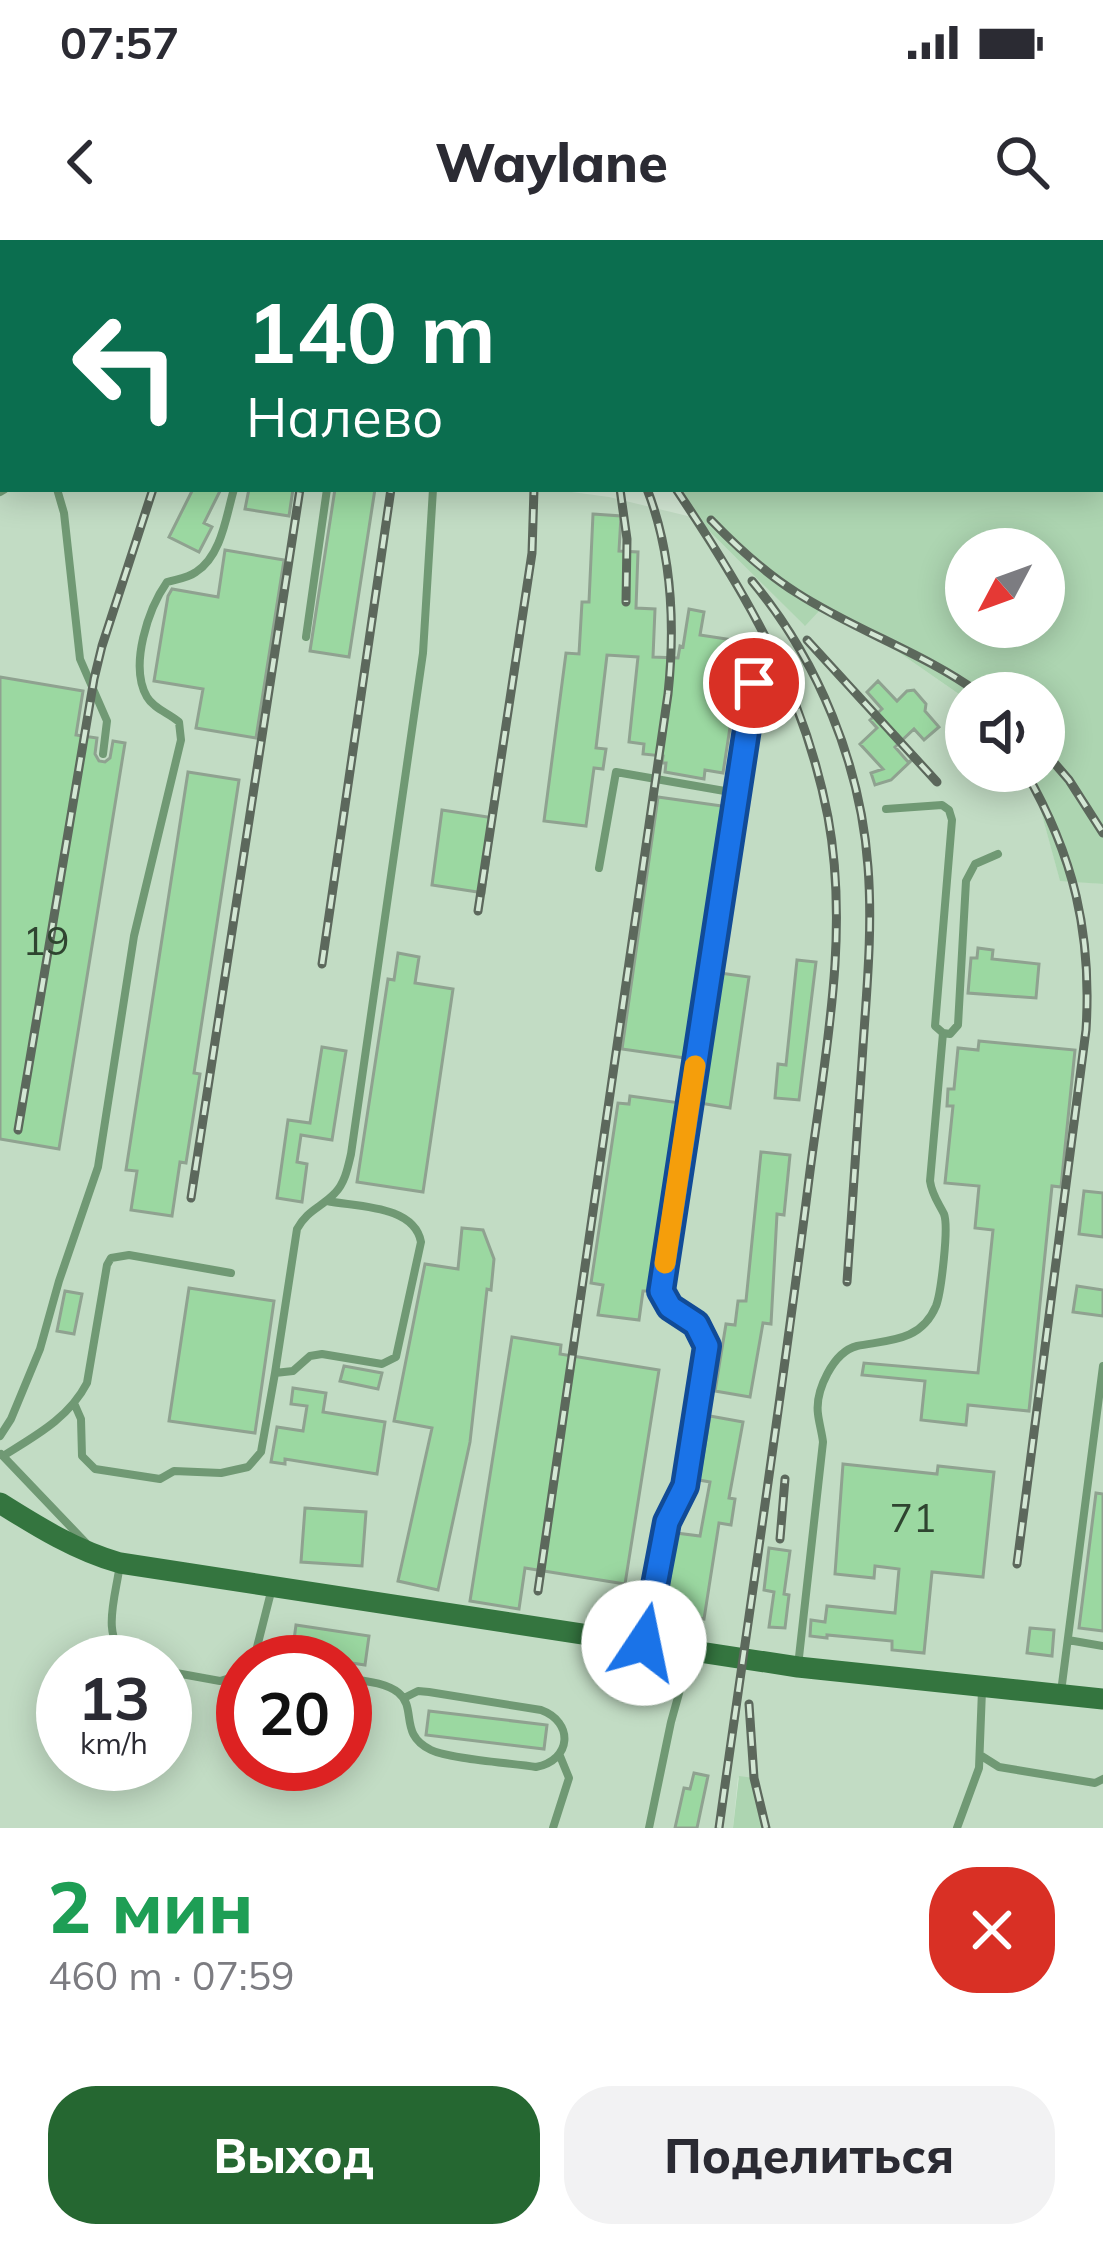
<!DOCTYPE html>
<html lang="ru">
<head>
<meta charset="utf-8">
<style>
  body { margin:0; font-family:Mulish,sans-serif; background:#f2f2f3; color:#2b2b33; height:100vh; display:flex; flex-direction:column; font-size:45px; white-space:nowrap }
  * { box-sizing:border-box; margin:0 }
  p { font-size:39px; color:#7c7c81 }
  .icon { flex:none; width:66px; height:66px; fill:none; stroke:currentColor; stroke-width:2; stroke-linecap:round; stroke-linejoin:round }
  .map { position:relative; height:1588px; overflow:hidden }
  .panel { display:flex; flex-direction:column; background:#fff; flex:1 }
  .panel>* { flex:none }
  .banner { position:absolute; left:0px; top:0px; width:1104px; height:252px; box-shadow:0 6px 30px #0003; background:#0b6e4f; color:#fff; overflow:hidden }
  .needle { width:78px; rotate:229deg }
  .buttons { position:absolute; left:945px; top:288px; display:grid; gap:24px }
  .buttons a { display:grid; place-items:center; width:120px; height:120px; border-radius:50%; background:#fff; box-shadow:0 6px 30px #0003; font-size:60px }
  .speed { position:absolute; left:36px; top:1395px; display:flex; gap:24px; font-size:60px; font-weight:700; text-align:center }
  .speed>* { display:grid; place-content:center; width:156px; height:156px; border-radius:50%; background:#fff; box-shadow:0 6px 30px #0003; line-height:1 }
  .speed small { font-size:30px; font-weight:400 }
  .speed .limit { border:18px solid #d22; background:#fff; color:#111 }
  .pin { position:absolute; display:grid; place-items:center; width:102px; height:102px; color:#fff; margin:-51px; border:6px solid #fff; border-radius:50%; box-shadow:0 3px 12px #0007 }
  .me { position:absolute; width:132px; margin:-66px; rotate:11deg; stroke-linejoin:round; filter:drop-shadow(0 0 9px #0008) }
  .turn { display:flex; align-items:center; gap:42px; height:252px; padding:0 48px; font-size:54px }
  .turn .icon { width:156px; height:156px; stroke-width:2.5 }
  .turn b { display:block; font-size:84px; line-height:102px }
  .round { display:grid; place-items:center; flex:none; width:126px; height:126px; border-radius:48px; background:#f2f2f3 }
  .headline { display:flex; align-items:center; justify-content:space-between; height:204px; padding:0 48px }
  h1 { font-size:72px; font-weight:800; line-height:90px; color:#1e9e55 }
  .cta { display:flex; gap:24px; margin-top:auto; padding:24px 48px }
  .cta a { flex:1; height:138px; border-radius:48px; background:#256731; color:#fff; font-size:48px; font-weight:800; line-height:138px; text-align:center }
  .cta a+a { background:#f2f2f3; color:#2b2b33 }
  .status { display:flex; justify-content:space-between; align-items:center; height:84px; padding:0 60px; background:#fff; direction:ltr }
  .status svg { height:33px; fill:currentColor }
  header { display:flex; justify-content:space-between; align-items:center; height:156px; padding:0 48px; background:#fff; font-size:54px; font-weight:800 }
  .map>svg:first-child { display:block }
  .built { fill:#c2dcc4; fill-rule:evenodd }
  .green { fill:#add5b1; fill-rule:evenodd }
  .building { fill:#9bd8a1; stroke:#8fa290; stroke-width:3 }
  .lines { fill:none; stroke-linecap:round; stroke-linejoin:round }
  .lane { stroke:#709974; stroke-width:8 }
  .secondary { stroke:#34753f; stroke-width:21 }
  .rail-casing { stroke:#5c685c; stroke-width:9 }
  .rail { stroke:#d3e7d4; stroke-width:4.5; stroke-dasharray:14; stroke-linecap:butt }
  .route-casing { stroke:#114b97; stroke-width:30 }
  .route { stroke:#1a73e8; stroke-width:21 }
  .slow { stroke:#f59e0b; stroke-width:21 }
  .labels { text-anchor:middle; stroke-width:12; stroke-linejoin:round; paint-order:stroke }
  .number-label { font-size:39px; fill:#2f4430 }
</style>
</head>
<body>
<div class="status"><b>07:57</b><svg viewBox="0 0 49 12"><path d="M0 12V9h3v3zM5 12V6h3v6zM10 12V3h3v9zM15 12V0h3v12zM26 1h20v11H26zM47 4h2v5h-2z"/></svg></div>
<header><svg class="icon" aria-label="back" viewBox="0 0 24 24"><path d="M15 5l-7 7 7 7"/></svg>Waylane<svg class="icon" aria-label="search" viewBox="0 0 24 24"><circle cx="10" cy="10" r="6"/><path d="M15 15l6 6"/></svg></header>
<div class="map">
<svg width="1103" height="1588" viewBox="0 0 1103 1588">
  <rect width="100%" height="100%" fill="#d3e7d4"/>
  <path class="built" d="M0 0H247L246 3H3V249H549L609 257 696 278 804 385 819 370 891 407 966 459V531H1030L1060 640 1103 644V1588H766L761 1572 738 1537 733 1588H0ZM63 1422H165V1524H63ZM243 1422H345V1524H243Z
    M835 0H1103V102L1101 103V3H833Z"/>
  <path class="green" d="M681 249H1103V644L1060 641 1030 531H1044V453H966V459L891 407 820 370 805 386 696 278ZM966 309H1044V387H966Z
    M739 1536 754 1538 766 1588H733Z"/>
  <path class="building" d="M193 249H221L204 283 212 287 199 312 169 297Z
    M249 249H293L289 276 245 269Z
    M335 249H375L349 417 310 411Z
    M593 274 621 276 619 311 638 312 636 368 655 369 653 417 678 418 680 406 683 407 689 369 704 372 700 395 733 400 731 414 741 416 723 533 705 530 704 539 665 532 666 523H662L663 516 643 514 644 504 629 502 638 417 607 415 596 508 606 509 603 529 594 528 586 586 544 581 566 413 579 414 582 362H589Z
    M225 310 284 320 256 498 196 488 203 449 154 441 168 356 172 349 218 357Z
    M0 437 83 451 76 495 97 498 95 514 99 521 105 522 110 518 113 501 125 503 59 909 0 899Z
    M878 441 897 461 907 451 914 450 926 464 925 471 939 487 924 500 914 489 895 507 908 522 912 520 891 540 875 545 871 533 883 529 860 504 877 488 870 480 882 469 867 452Z
    M188 532 239 540 194 833 200 834 186 923 180 922 172 976 131 970 137 931 126 930Z
    M658 557 722 566 685 818 622 809Z
    M442 570 494 578 484 653 432 645Z
    M978 708 993 710 992 719 1039 724 1036 758 968 753 971 718H977Z
    M398 713 419 717 415 743 453 749 423 952 357 942 388 739 394 740Z
    M797 720 816 722 799 860 775 858 778 824 786 825Z
    M720 733 749 737 730 868 700 863Z
    M979 801 1075 810 1061 947 1052 946 1029 1171 968 1165 966 1185 921 1180 925 1141 862 1135 864 1123 978 1133 993 990 975 988 979 946 945 943 953 866H947L948 849H954L958 808 978 810Z
    M322 807 346 811 332 900 301 895 297 922 307 924 302 962 277 958 288 880 310 883Z
    M630 856 680 863 653 1051H643L639 1080 598 1075 603 1045 591 1043 618 863 629 864Z
    M761 912 790 915 784 975 777 974 771 1084 763 1083 750 1157 715 1151 726 1084 735 1085 738 1061H746Z
    M1084 951 1103 953V997L1079 994Z
    M462 988 483 990 494 1019 491 1050 487 1049 470 1202 438 1350 398 1341 432 1188 394 1181 425 1024 458 1029Z
    M1077 1046 1103 1050V1076L1073 1072Z
    M189 1048 274 1061 255 1193 169 1181Z
    M65 1051 82 1054 74 1094 57 1091Z
    M512 1097 561 1105 560 1114 659 1130 625 1344 525 1328 519 1369 470 1361Z
    M344 1126 382 1133 378 1149 340 1141Z
    M293 1148 326 1153 323 1172 385 1182 377 1234 285 1219V1224L271 1222 277 1187 303 1191 307 1166 291 1164Z
    M710 1176 743 1182 729 1258 735 1259 731 1285 719 1283 704 1379 664 1372 670 1337 665 1336 669 1317 673 1318 676 1293 700 1296 710 1242 699 1240Z
    M843 1224 937 1234 938 1226 994 1232 983 1337 932 1332 924 1413 892 1410V1401L827 1395V1398L810 1396 811 1380 825 1382 827 1366 895 1373 899 1329 875 1326 874 1338 835 1334Z
    M1096 1253 1103 1254V1391L1079 1388Z
    M305 1268 366 1272 362 1326 301 1322Z
    M769 1308 790 1311 784 1354 789 1355 785 1388 769 1387 774 1352 764 1350Z
    M296 1385 369 1396 365 1425 305 1416 304 1422H291Z
    M1030 1388 1054 1390 1052 1416 1027 1413Z
    M165 1441 182 1444 175 1477H165Z
    M429 1471 547 1485 544 1509 426 1495Z
    M694 1533 708 1536 697 1588H675L684 1548 690 1549Z"/>
  <g class="lines">
    <path class="lane" d="M113 0 126 3
      M705 0 723 3
      M45 3 46 0
      M99 3 101 0
      M742 3 760 0
      M0 10 3 12
      M0 102 3 96
      M0 209 3 211
      M57 249 64 273 80 419 107 481 103 514
      M0 252 5 249
      M306 397 327 249
      M599 628 616 532 736 553
      M943 793 950 794 958 785 966 641 975 624 998 614
      M275 1133 297 989C307 970 322 967 335 953 345 943 348 927 351 914L423 413 433 249
      M74 1163 81 1179 82 1216 95 1229 160 1239 174 1231 221 1233 248 1227 261 1212 275 1133 293 1131 310 1116 322 1114 382 1124 396 1117 421 1002C414 965 357 967 327 961
      M0 1196 11 1179 40 1109 59 1041 98 927 134 696 181 500 179 482C169 473 154 469 147 457 129 426 148 369 167 342 177 339 188 338 196 332 222 315 226 276 234 249
      M1 1214 86 1303
      M3 1216C35 1196 69 1178 87 1143L107 1025 111 1018 129 1015 231 1033
      M120 1324C115 1361 100 1395 129 1422
      M1068 1400 1103 1406
      M644 1403 667 1282 685 1246 707 1106 696 1084 670 1067 661 1051 754 443
      M261 1422 256 1411 272 1348
      M798 1426 823 1202C822 1193 819 1183 818 1174 815 1151 833 1112 857 1106 888 1100 921 1102 936 1066 941 1053 949 987 944 974 938 962 932 955 930 941L943 793 935 786 952 580 949 570 942 565 886 569
      M165 1431 220 1441 243 1434
      M345 1439C444 1445 384 1487 431 1510 449 1519 512 1523 536 1527 572 1520 574 1482 541 1470L429 1452 418 1451 404 1458
      M1061 1452 1103 1126
      M980 1515 999 1527 1095 1543 1103 1539
      M553 1588 569 1538 560 1516
      M649 1588 671 1482 690 1414
      M957 1588 979 1528 982 1450"/>
    <path class="secondary" d="M0 1263C38 1287 77 1311 120 1323L798 1427 1103 1459"/>
    <g class="rail-casing">
      <path id="rail" d="M414 0V3
        M468 0 469 3
        M505 0 507 3
        M220 3 221 0
        M287 3 288 0
        M334 3V0
        M1101 92 1103 90
        M1101 210 1103 211
        M1101 241 1103 242
        M620 249 627 299 626 362
        M676 249C746 353 804 451 828 577 850 697 824 819 809 939 782 1156 749 1372 719 1588
        M711 280C737 307 765 333 797 353 856 391 922 412 979 453
        M752 341C818 420 861 525 868 627 873 692 866 757 862 821 857 895 852 968 847 1042
        M807 400 937 542
        M1044 511 1069 540 1103 593
        M478 671 532 313 534 249
        M322 724 391 249
        M18 890 94 439 102 406 153 249
        M191 958 300 249
        M780 1299 785 1239
        M1017 1324 1086 790C1092 693 1074 616 1025 531
        M538 1351 668 454C675 387 672 313 647 249
        M749 1464 754 1538 766 1588"/>
    </g>
    <use href="#rail" class="rail"/>
  </g>
  <g class="lines">
    <g class="route-casing">
      <path id="route" d="M644 1403 667 1282 685 1246 707 1106 696 1084 670 1067 661 1051 754 443"/>
    </g>
    <use href="#route" class="route"/>
    <path class="slow" d="M665 1023 695 826"/>
  </g>
  <g class="labels">
    <g class="number-label">
      <text x="46" y="715">19</text>
      <text x="913" y="1292">71</text>
    </g>
  </g>
</svg>
<div class="buttons">
<a><svg class="needle" viewBox="-14 -14 28 28"><path d="M0-13l5 13h-10z" fill="#e53935"/><path d="M0 13l5-13h-10z" fill="#7c7c81"/></svg></a>
<a><svg class="icon" aria-label="sound" viewBox="0 0 24 24"><path d="M4 9h4l5-4v14l-5-4H4zM17 9q2 3 0 6"/></svg></a>
</div>
<div class="speed"><div>13<small>km/h</small></div><div class="limit">20</div></div>
<div class="pin" style="left:754px;top:443px;background:#d93025"><svg class="icon" aria-label="arrive" viewBox="0 0 24 24"><path d="M6 21V4h12l-3 4 3 4H6"/></svg></div>
<svg class="me" style="left:644px;top:1403px" viewBox="-20 -20 40 40"><circle r="19" fill="#fff"/><path d="M0-13L10 11 0 6-10 11z" fill="#1a73e8"/></svg>
<div class="banner">
<div class="turn"><svg class="icon" aria-label="left" viewBox="0 0 24 24"><path d="M17 20v-9H6M10 6l-5 5 5 5"/></svg><div><b>140 m</b>Налево</div></div>
</div>
</div>
<section class="panel">
<div class="headline"><div><h1>2 мин</h1><p>460 m · 07:59</p></div><a class="round" style="background:#d93025;color:#fff"><svg class="icon" aria-label="close" viewBox="0 0 24 24"><path d="M6 6l12 12M18 6L6 18"/></svg></a></div>
<div class="cta"><a>Выход</a><a>Поделиться</a></div>
</section>
</body>
</html>
